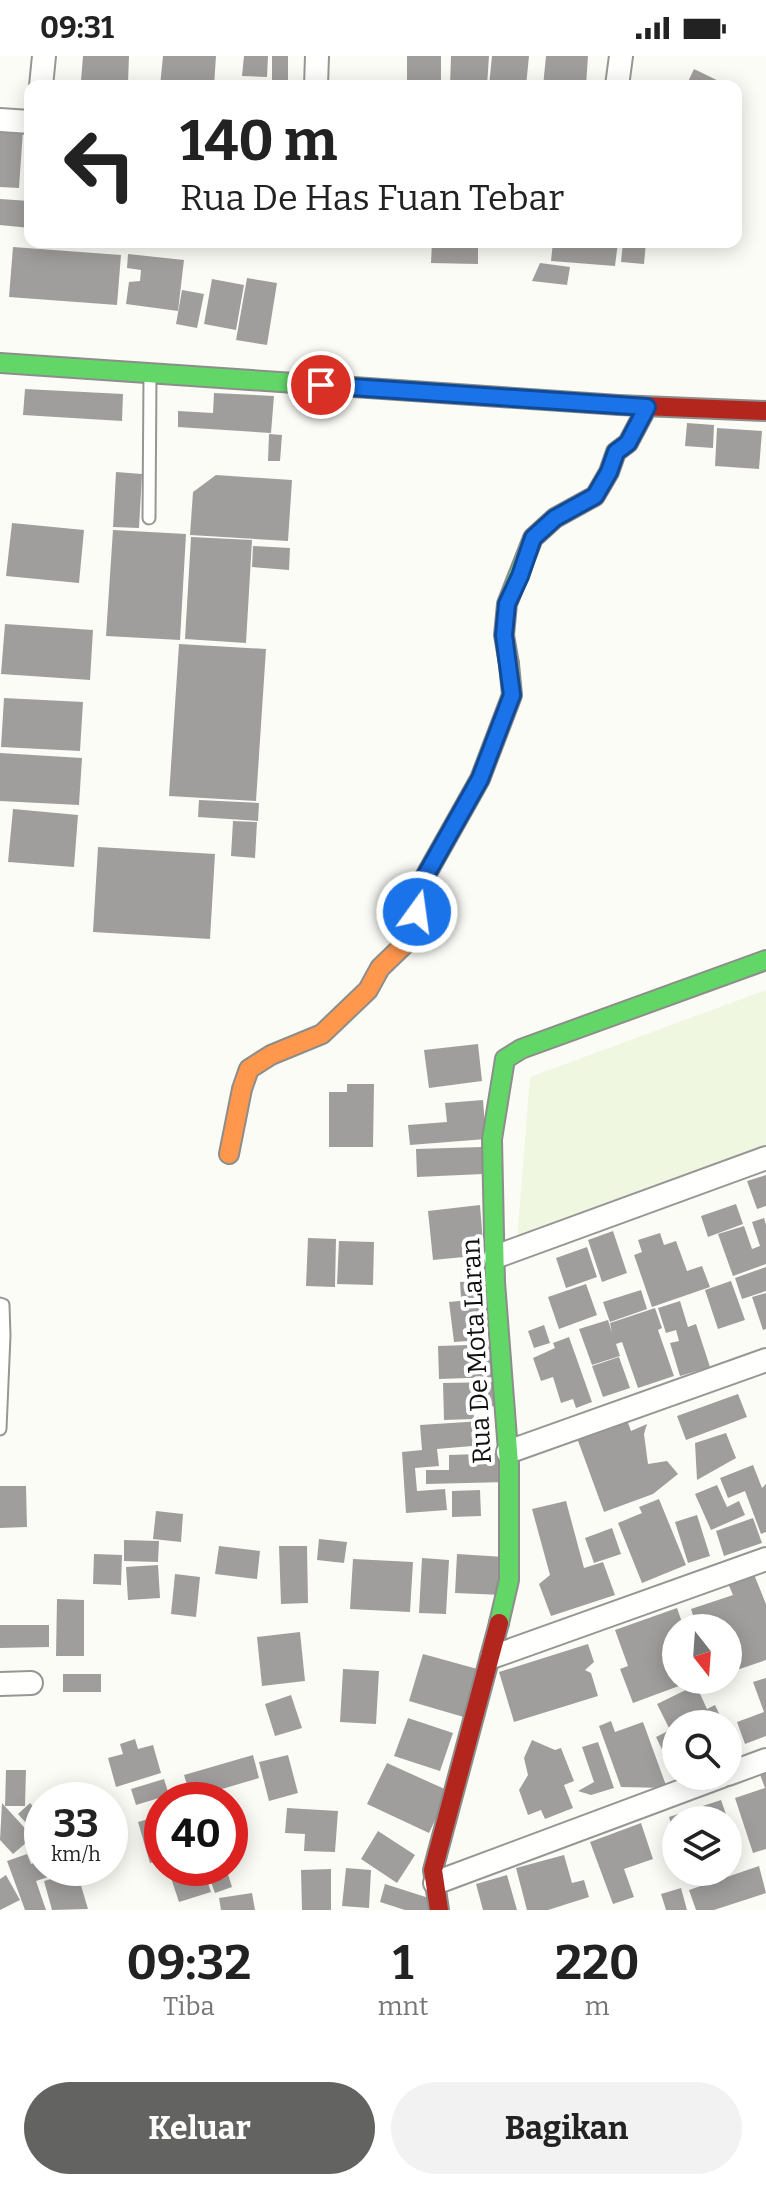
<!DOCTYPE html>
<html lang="id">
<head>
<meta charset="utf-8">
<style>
  body { margin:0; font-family:Bitter,serif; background:#f2f2f2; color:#222; height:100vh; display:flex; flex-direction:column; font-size:30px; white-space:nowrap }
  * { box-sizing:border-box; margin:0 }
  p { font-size:26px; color:#767676 }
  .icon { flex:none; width:44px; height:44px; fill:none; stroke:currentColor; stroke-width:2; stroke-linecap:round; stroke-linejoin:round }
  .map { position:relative; height:1854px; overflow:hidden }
  .side { display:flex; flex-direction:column; background:#fff; flex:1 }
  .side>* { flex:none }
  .hud { position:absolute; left:24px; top:24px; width:718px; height:168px; border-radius:16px; box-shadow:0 4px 20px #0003; background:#fff; color:#222; overflow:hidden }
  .needle { width:52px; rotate:163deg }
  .controls { position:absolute; left:662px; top:1558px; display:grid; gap:16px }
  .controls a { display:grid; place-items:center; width:80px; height:80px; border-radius:50%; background:#fff; box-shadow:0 4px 20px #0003; font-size:40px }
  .speed { position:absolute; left:24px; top:1726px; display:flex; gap:16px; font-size:40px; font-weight:700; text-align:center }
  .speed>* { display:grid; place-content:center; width:104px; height:104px; border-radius:50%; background:#fff; box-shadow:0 4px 20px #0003; line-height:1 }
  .speed small { font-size:20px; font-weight:400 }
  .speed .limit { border:12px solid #d22; background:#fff; color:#111 }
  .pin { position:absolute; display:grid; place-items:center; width:68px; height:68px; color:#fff; margin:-34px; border:4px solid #fff; border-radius:50%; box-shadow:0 2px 8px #0007 }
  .me { position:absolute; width:88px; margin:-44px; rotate:14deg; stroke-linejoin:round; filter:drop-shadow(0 0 6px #0008) }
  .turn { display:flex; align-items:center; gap:28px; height:168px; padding:0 24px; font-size:36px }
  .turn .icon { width:104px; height:104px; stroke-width:2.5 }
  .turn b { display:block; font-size:56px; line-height:68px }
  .eta { display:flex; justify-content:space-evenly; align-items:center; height:136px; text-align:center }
  .eta b { font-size:48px; font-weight:700; line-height:56px }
  .primary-button { display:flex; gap:16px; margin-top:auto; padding:16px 24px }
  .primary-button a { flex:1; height:92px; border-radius:48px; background:#636361; color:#fff; font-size:32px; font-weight:700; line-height:92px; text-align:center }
  .primary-button a+a { background:#f2f2f2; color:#222 }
  .status { display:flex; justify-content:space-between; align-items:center; height:56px; padding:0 40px; background:#fff; direction:ltr }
  .status svg { height:22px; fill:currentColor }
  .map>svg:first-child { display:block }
  .pitch { fill:#eff7e0 }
  .building { fill:#a09e9c }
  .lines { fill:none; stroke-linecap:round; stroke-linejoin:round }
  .lane-casing { stroke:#969694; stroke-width:15 }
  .street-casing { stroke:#969694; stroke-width:26 }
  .fast-casing { stroke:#8d8d8b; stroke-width:22 }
  .slow-casing { stroke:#8d8d8b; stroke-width:22 }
  .jam-casing { stroke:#8d8d8b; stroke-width:22 }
  .lane { stroke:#fffffe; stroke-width:11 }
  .street { stroke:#fffffe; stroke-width:22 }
  .fast { stroke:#63d668; stroke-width:18 }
  .slow { stroke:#ff974d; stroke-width:18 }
  .jam { stroke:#b3261e; stroke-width:18 }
  .route-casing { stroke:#114b97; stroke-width:20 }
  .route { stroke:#1a73e8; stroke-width:14 }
  .labels { text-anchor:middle; stroke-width:8; stroke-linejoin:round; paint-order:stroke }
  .street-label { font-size:26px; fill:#101010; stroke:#fff }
</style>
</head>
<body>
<div class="status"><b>09:31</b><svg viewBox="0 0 49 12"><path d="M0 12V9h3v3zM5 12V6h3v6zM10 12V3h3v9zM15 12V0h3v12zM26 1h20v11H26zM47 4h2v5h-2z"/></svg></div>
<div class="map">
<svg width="766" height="1854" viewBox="0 0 766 1854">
  <rect width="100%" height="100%" fill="#fcfcf7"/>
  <path class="pitch" d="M766 934V1092L517 1184 530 1021Z"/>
  <path class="building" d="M83 0H129L128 27 81 25Z
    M163 0H216L214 30H160Z
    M244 0H268L267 21 242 20Z
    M272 0H288V30H272Z
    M407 0H441V30H407Z
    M451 0H489L487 30H450Z
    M492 0H529L526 30H489Z
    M546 0H588L586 30H543Z
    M694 13 729 30H686Z
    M0 73 23 74 19 132 0 131Z
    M0 143 30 145V172L0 169Z
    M432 186H478V208L431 207Z
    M553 186H618L615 210 551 205Z
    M623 186H646L644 208 621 206Z
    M13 191 121 199 117 249 9 241Z
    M128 198 184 204 178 255 126 248 129 226 140 225 141 214 127 212Z
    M540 207 570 211 567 229 532 225Z
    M247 222 277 227 267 289 236 284Z
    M212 223 244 229 236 274 204 268Z
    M182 234 204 238 197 272 176 268Z
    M25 333 123 338 122 365 23 359Z
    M214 337 274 340 271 377 178 371V355L213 357Z
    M687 367 714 369 713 392 685 390Z
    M717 372 762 375 759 413 715 410Z
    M269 378 282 379 280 405H268Z
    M116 416 142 418 139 472 113 471Z
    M216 419 292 424 288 485 190 479 193 436Z
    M12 467 84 474 79 527 6 520Z
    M113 474 186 478 180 584 106 580Z
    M191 481 252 484 246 587 185 583Z
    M253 490 290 492 289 514 252 511Z
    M5 568 93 574 90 624 1 618Z
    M179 588 266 593 256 745 169 740Z
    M4 642 83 646 80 695 1 691Z
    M0 697 82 702 79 749 0 745Z
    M199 744 259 747 258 765 198 761Z
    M13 753 78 759 74 811 8 806Z
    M233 765 257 766 255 802 231 800Z
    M98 791 215 798 210 883 93 876Z
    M478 988 482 1025 429 1032 424 994Z
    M347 1028H374L373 1091H329V1036H347Z
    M483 1044 486 1083 410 1089 408 1069 447 1066 445 1047Z
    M482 1091 483 1118 417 1121 416 1093Z
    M766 1119V1150L757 1153 747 1125Z
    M736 1148 743 1168 708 1181 701 1160Z
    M480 1149 484 1199 433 1204 428 1155Z
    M764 1162 766 1169V1208L733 1220 718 1178 744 1170 752 1193 760 1190 752 1166Z
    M613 1175 627 1217 602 1226 588 1184Z
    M660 1177 664 1189 676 1185 687 1215 702 1210 710 1231 652 1251 634 1199 642 1196 638 1184Z
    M308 1182 336 1183 335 1231 306 1230Z
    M339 1185 374 1186 373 1229 337 1228Z
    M587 1191 597 1221 566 1232 556 1202Z
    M766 1211V1235L742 1243 735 1222Z
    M488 1225V1242H461L460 1226Z
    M731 1225 745 1264 718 1273 705 1234Z
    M586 1228 597 1259 559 1273 548 1241Z
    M641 1234 647 1253 610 1266 603 1246Z
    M766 1237V1273L763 1274 752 1241Z
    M479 1243 483 1284 454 1286 449 1246Z
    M680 1245 688 1271 696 1268 710 1311 680 1320 670 1287 679 1285 676 1274 666 1277 658 1252Z
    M655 1252 662 1272 658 1274 674 1320 638 1332 622 1286 616 1288 620 1300 592 1309 579 1273 608 1264 612 1277 610 1267Z
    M544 1269 550 1287 534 1292 528 1275Z
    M569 1281 592 1346 576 1352 573 1343 561 1347 553 1321 541 1325 533 1302 555 1292 553 1287Z
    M498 1288 499 1321 439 1323 438 1290Z
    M619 1301 630 1332 603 1341 592 1310Z
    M498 1326 499 1350 473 1351 474 1363 444 1364 443 1327Z
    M738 1338 747 1361 686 1384 677 1360Z
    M627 1364 631 1375 647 1368 644 1378 648 1408 667 1405 678 1418 653 1438 604 1456 577 1382Z
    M482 1365 484 1389 437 1393 439 1410 415 1412 417 1435 445 1433 447 1454 406 1457 402 1396 422 1394 420 1369Z
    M726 1377 736 1402 697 1424 695 1387Z
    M506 1397 507 1426 426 1428V1414H449V1399Z
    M753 1409 762 1432 766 1428V1476L761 1478 745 1435 728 1442 720 1422Z
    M717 1429 727 1451 739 1445 745 1459 711 1474 695 1438Z
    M0 1430H26L27 1471 0 1472Z
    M480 1434 481 1460 452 1461V1435Z
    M659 1443 686 1509 642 1527 618 1467 642 1457 639 1451Z
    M566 1445 584 1512 603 1506 615 1539 551 1560 539 1528 550 1519 532 1453Z
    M156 1455 183 1458 181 1486 153 1483Z
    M697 1459 710 1500 688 1507 675 1466Z
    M753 1462 762 1487 724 1500 716 1475Z
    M612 1472 621 1498 594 1507 585 1482Z
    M319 1483 347 1486 344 1507 317 1504Z
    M124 1484 159 1485 158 1506 124 1505Z
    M219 1490 260 1495 257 1523 215 1518Z
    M279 1490H307L308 1547 281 1548Z
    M94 1498 122 1499 121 1529 93 1528Z
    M457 1498 505 1501 503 1539 455 1537Z
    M422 1502 449 1504 446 1558 419 1557Z
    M353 1503 413 1506 410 1556 350 1553Z
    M158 1509 160 1542 128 1544 126 1511Z
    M753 1516 766 1548V1604L728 1617V1572H697L691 1553 733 1539 727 1525Z
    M175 1518 200 1521 196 1561 171 1558Z
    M57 1543 84 1544V1600H56Z
    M677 1552 684 1572H676V1624H695L633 1647 620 1613 628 1610 615 1574Z
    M0 1569H49V1591L0 1592Z
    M300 1576 305 1625 262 1630 257 1581Z
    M588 1588 594 1606 585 1614 591 1617 598 1640 514 1666 499 1616Z
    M423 1598 481 1614 467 1662 409 1645Z
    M343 1613 379 1615 376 1668 340 1666Z
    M63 1618H101V1636H63Z
    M766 1622V1680L745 1688 737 1666 764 1656 753 1626Z
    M696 1629 707 1653 715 1649 724 1668H676V1714L673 1716 656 1681 670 1674 657 1648Z
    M291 1639 302 1672 275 1680 265 1648Z
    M408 1662 453 1677 440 1715 394 1700Z
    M611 1665 615 1676 643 1666 667 1732 621 1731 599 1670Z
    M135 1683 138 1693 153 1689 161 1717 116 1731 108 1702 123 1698 120 1688Z
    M532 1684 555 1694 561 1692 574 1725 564 1729 573 1752 545 1763 541 1754 528 1759 519 1734 528 1719 524 1702Z
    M598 1686 614 1732 591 1739 578 1735 594 1726 582 1691Z
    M253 1699 259 1722 191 1742 184 1719Z
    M288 1699 298 1737 269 1745 259 1706Z
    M387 1707 449 1735 429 1777 367 1748Z
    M6 1714H26L25 1750H5Z
    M766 1714V1793L753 1797 735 1742 765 1732 759 1716Z
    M164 1723 169 1739 136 1749 131 1733Z
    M721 1744 728 1764H676L675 1780 669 1761Z
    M2 1747 33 1781 13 1798 0 1784Z
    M30 1747 42 1760V1770L35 1777 18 1758Z
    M287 1752 338 1755 335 1796 304 1795 305 1778 285 1777Z
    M162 1759V1804L150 1807 138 1766Z
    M641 1767 653 1803 624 1813 634 1841 613 1848 590 1786Z
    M378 1775 415 1799 397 1827 361 1803Z
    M27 1798 31 1808 42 1804V1812H51L54 1819 36 1825 46 1854H25L7 1805Z
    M564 1799 572 1827 584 1824 589 1841 548 1854H527L516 1812Z
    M759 1810 766 1837 714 1854H696L689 1834Z
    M183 1812H203L211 1836 179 1846 171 1822 184 1817Z
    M206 1812H226L232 1831 215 1837Z
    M346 1812 371 1814 369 1852 342 1850Z
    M331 1813V1854H302L301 1814Z
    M77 1816 88 1853 52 1854 44 1825Z
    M6 1819 20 1844 0 1854V1823Z
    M507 1819 517 1854H483L476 1828Z
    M385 1828 432 1843 429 1854H405L380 1846Z
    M681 1832 687 1854H666L661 1838Z
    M252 1837 255 1854H221L219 1842Z"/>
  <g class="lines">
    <g class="lane-casing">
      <path id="lane" d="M149 462 150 320
        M0 1248 3 1249 4 1280 0 1373"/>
    </g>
    <g class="street-casing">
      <path id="street" d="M41 30 44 0
        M316 30 317 0
        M617 30 621 0
        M0 64 30 66
        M495 1201 766 1102
        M508 1396 766 1304
        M492 1601 766 1503
        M0 1628 31 1627
        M728 1718 766 1704
        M435 1827 722 1720"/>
    </g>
    <g class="fast-casing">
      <path id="fast" d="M0 307 619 349
        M509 608 504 579 507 548 533 482 555 462 595 440 609 416 616 396 628 387 647 351
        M499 1567 509 1524V1408L495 1226 492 1083 505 1003 521 993 766 904"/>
    </g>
    <g class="slow-casing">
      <path id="slow" d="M229 1098 242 1033 249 1013 271 999 322 978 368 934 380 912 408 885 422 826 480 723 512 639 509 608"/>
    </g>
    <g class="jam-casing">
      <path id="jam" d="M619 349 766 355
        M439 1854 433 1814 499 1567"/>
    </g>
    <use href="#lane" class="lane"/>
    <use href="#street" class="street"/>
    <use href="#fast" class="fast"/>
    <use href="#slow" class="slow"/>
    <use href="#jam" class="jam"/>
  </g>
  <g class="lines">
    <g class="route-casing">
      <path id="route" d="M321 329 647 351 628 387 616 396 609 416 595 440 555 462 533 482 520 520 507 548 504 579 512 639 480 723 422 826 417 856"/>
    </g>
    <use href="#route" class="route"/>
  </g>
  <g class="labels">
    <g class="street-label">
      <text transform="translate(476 1295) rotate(-93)" y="9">Rua De Mota Laran</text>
    </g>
  </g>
</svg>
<div class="controls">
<a><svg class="needle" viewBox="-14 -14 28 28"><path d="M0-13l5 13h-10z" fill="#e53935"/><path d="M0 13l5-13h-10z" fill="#767676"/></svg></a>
<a><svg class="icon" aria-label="search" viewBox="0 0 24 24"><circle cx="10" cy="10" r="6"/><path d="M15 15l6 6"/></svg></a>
<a><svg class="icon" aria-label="layers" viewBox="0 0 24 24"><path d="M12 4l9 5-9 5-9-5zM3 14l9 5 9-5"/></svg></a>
</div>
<div class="speed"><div>33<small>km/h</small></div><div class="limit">40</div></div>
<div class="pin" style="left:321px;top:329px;background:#d93025"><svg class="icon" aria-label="arrive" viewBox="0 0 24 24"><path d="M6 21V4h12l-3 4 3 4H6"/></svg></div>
<svg class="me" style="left:417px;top:856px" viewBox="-20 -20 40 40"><circle r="17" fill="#1a73e8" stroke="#fff" stroke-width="3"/><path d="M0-11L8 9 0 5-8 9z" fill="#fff"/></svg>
<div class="hud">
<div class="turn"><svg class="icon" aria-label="left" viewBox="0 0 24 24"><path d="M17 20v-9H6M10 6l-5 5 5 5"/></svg><div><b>140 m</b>Rua De Has Fuan Tebar</div></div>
</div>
</div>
<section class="side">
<div class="eta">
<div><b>09:32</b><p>Tiba</p></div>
<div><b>1</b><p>mnt</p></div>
<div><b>220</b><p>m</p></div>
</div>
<div class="primary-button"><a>Keluar</a><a>Bagikan</a></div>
</section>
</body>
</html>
